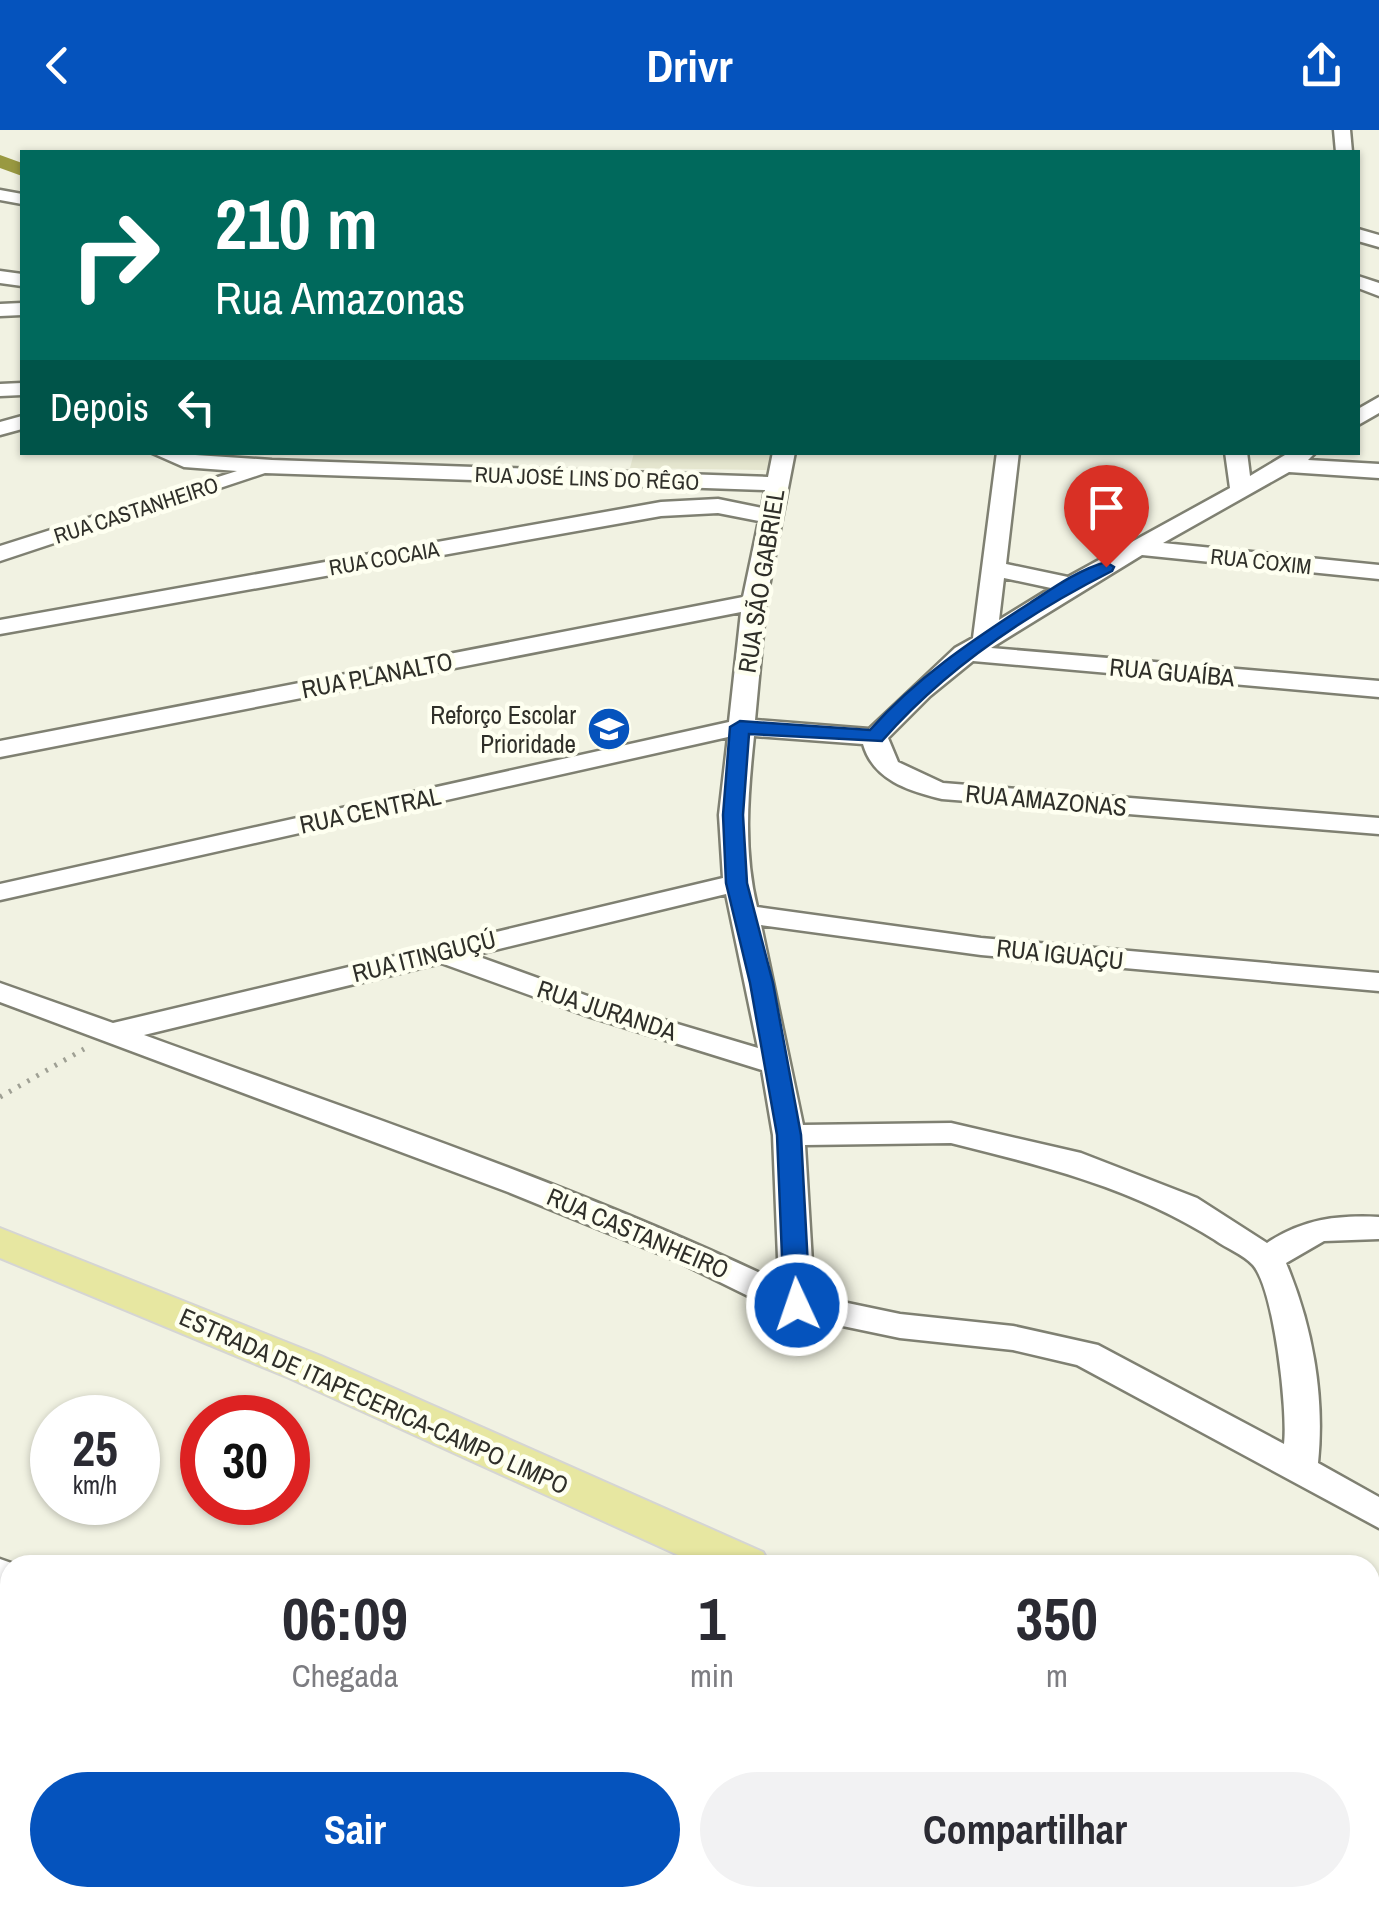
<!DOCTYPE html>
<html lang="pt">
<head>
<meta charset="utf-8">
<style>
  body { margin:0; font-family:"Archivo Narrow",sans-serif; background:#f2f2f3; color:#2b2b33; height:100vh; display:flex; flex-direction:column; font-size:38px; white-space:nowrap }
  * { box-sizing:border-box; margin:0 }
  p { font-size:32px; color:#7c7c81 }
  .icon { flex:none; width:55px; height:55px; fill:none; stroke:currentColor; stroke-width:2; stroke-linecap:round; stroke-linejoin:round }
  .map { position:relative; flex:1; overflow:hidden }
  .sheet { position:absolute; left:0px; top:1425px; width:1380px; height:352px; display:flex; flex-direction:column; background:#fff; border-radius:30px 30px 0 0; box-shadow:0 2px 8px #0004 }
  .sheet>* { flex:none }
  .banner { position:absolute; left:20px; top:20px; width:1340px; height:305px; border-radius:0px; box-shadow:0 2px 8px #0004; background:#00695c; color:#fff; overflow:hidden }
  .speed { position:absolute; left:30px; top:1265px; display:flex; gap:20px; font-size:50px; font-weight:700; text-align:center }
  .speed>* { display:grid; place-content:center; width:130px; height:130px; border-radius:50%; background:#fff; box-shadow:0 2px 8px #0004; line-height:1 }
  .speed small { font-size:25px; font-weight:400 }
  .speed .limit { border:15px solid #d22; background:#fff; color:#111 }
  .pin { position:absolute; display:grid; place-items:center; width:85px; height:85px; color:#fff; margin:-102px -42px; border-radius:50% 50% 50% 0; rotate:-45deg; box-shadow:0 0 10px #0007 }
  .pin .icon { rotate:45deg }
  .me { position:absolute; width:110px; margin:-55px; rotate:357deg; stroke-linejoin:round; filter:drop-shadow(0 0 8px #0008) }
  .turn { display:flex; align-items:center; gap:35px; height:210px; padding:0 30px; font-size:45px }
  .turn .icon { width:130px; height:130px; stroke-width:2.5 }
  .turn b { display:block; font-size:70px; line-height:85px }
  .then { display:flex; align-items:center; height:95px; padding:0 30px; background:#0003; gap:20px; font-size:38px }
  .eta { display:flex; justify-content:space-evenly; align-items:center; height:170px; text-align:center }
  .eta b { font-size:60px; font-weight:800; line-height:70px }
  .primary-button { display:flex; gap:20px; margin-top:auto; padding:20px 30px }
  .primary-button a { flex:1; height:115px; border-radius:60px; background:#0553bd; color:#fff; font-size:40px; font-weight:800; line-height:115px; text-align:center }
  .primary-button a+a { background:#f2f2f3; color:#2b2b33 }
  header { display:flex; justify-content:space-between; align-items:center; height:130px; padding:0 30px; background:#0553bd; color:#fff; font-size:45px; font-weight:800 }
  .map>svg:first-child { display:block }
  .built { fill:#e5e6cf }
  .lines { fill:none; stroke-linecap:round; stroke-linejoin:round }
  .canal { fill:#999941; fill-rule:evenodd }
  .minor-casing { stroke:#7f8072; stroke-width:5 }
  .major-casing { stroke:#d5d5d4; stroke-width:4 }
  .path { stroke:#9fa094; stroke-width:5; stroke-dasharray:2.5 8; stroke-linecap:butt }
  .minor { fill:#fff; fill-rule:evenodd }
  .major { fill:#e7e7a1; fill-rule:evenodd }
  .route { fill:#0553bd; stroke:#03367b; stroke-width:2.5 }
  .labels { text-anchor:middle; stroke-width:9; stroke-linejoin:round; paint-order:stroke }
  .far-street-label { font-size:22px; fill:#2f2f29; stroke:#fefff0 }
  .street-label { font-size:25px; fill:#2f2f29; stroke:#fefff0 }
  .poi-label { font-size:25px; fill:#2f2f29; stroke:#fefff0; text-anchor:end }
</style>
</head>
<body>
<header><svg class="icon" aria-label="back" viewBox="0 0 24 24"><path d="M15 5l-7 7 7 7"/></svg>Drivr<svg class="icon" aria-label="share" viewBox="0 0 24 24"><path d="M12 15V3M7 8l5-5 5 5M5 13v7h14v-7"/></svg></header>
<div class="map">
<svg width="1379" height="1776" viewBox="0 0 1379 1776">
  <rect width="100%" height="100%" fill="#f1f2e2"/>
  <path class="built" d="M634 323V322L772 323 767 340 630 338Z"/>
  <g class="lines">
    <path class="canal" d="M0 25 22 33V46L0 38Z"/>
    <g class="minor-casing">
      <path id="minor" d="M1334 0H1350L1352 22H1336Z
        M0 60 22 64V74L0 70Z
        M1358 99 1379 105V117L1358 111Z
        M0 141 22 144V156L0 153Z
        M1358 146 1379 153V166L1358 158Z
        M22 173V185L0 186V174Z
        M22 253V265L0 266V254Z
        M1379 267V283L1358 295V279Z
        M22 286V299L0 305V292Z
        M150 322 272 330 768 347 773 322H795L766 472 755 590 869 599 955 518 973 508 997 322H1019L1006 434 1068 447 1230 358 1225 322H1247L1250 346 1290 322H1316L1308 330 1379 334V348L1289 342 1163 413 1379 435V449L1142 425 991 518 1379 551V567L973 531 930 566 888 608 898 632 943 653 1379 688V704L942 669C909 661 873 650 863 614L754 606C748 663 743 720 757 777L981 808 1379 843V861L981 825 761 795 803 995 951 993 1081 1023 1197 1068 1267 1113C1303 1089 1337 1085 1379 1087V1109L1324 1111 1286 1133C1312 1195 1325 1265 1318 1333L1379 1367V1398L1077 1235 1013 1220 900 1208 785 1184 675 1130 508 1062 0 872V853L113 893 723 748 719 685 728 607 0 770V754L729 592 741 482 0 627V611L743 467 759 391 718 383 661 386 0 504V490L661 372 718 369 762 378 765 360 265 343 0 431V416L237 341 184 337ZM1004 448 1051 458 999 490ZM726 764 758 918 607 873 474 825ZM441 833 585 885 762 940 773 1005 779 1152C574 1054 357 983 144 905ZM951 1013C1044 1036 1133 1058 1215 1110 1226 1118 1244 1125 1253 1135 1274 1159 1288 1281 1284 1314L1098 1215 1013 1196 900 1184 814 1166 805 1015Z
        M0 1429 17 1435H10V1464L0 1461Z
        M1379 1600V1634L1370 1637V1603Z
        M340 1768H382L385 1776H341Z
        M625 1768H680L684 1776H628Z"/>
    </g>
    <g class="major-casing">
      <path id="major" d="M0 1098 321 1226 763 1422 770 1435H700L289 1248 0 1128Z
        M1370 1670 1379 1674V1722L1370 1718Z"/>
    </g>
    <path class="path" d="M0 967 84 919"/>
    <use href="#minor" class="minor"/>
    <use href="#major" class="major"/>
  </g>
  <path class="route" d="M1106 432 1114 437 1112 441C1027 484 945 539 882 611L749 604 743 685 747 753 773 853 801 1005 810 1175 806 1181H788L784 1175 777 1005 750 853 726 753 723 685 730 597 740 591 870 600C916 548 971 511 1030 473 1053 458 1078 440 1106 432Z"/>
  <defs>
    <g id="school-disc" transform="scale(2.25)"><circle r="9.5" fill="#0553bd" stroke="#fefff0"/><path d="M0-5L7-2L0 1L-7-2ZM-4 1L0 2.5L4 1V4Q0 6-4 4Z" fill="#fff"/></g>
  </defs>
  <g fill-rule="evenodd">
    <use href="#school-disc" x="609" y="599"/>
  </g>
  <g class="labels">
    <g class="far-street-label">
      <text transform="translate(587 348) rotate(2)" y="8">RUA JOSÉ LINS DO RÊGO</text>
      <text transform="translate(136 380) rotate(-18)" y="8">RUA CASTANHEIRO</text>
      <text transform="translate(384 428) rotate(-10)" y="8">RUA COCAIA</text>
      <text transform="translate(1261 431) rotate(6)" y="8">RUA COXIM</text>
    </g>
    <g class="street-label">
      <text transform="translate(761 451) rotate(-81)" y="9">RUA SÃO GABRIEL</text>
      <text transform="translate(1172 542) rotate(5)" y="9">RUA GUAÍBA</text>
      <text transform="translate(377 545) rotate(-11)" y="9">RUA PLANALTO</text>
      <text transform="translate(1046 670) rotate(5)" y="9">RUA AMAZONAS</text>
      <text transform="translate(370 680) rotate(-12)" y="9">RUA CENTRAL</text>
      <text transform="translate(1060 824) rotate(6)" y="9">RUA IGUAÇU</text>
      <text transform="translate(424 826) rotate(-14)" y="9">RUA ITINGUÇÚ</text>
      <text transform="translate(607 880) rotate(18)" y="9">RUA JURANDA</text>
      <text transform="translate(638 1103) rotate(23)" y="9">RUA CASTANHEIRO</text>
      <text transform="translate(374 1271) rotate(24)" y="9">ESTRADA DE ITAPECERICA-CAMPO LIMPO</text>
    </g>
    <g class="poi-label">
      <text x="576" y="594">Reforço Escolar<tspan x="576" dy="29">Prioridade</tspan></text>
    </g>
  </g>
</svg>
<div class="speed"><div>25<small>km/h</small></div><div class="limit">30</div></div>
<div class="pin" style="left:1106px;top:437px;background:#d93025"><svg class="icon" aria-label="arrive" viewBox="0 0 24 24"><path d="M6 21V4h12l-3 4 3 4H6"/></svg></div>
<svg class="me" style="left:797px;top:1175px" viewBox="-20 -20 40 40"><circle r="17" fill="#0553bd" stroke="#fff" stroke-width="3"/><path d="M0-11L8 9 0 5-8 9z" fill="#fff"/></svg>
<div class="banner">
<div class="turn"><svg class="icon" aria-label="right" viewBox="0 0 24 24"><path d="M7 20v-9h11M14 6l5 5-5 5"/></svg><div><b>210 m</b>Rua Amazonas</div></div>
<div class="then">Depois<svg class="icon" aria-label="left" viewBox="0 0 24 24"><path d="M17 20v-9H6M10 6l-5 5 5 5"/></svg></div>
</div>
<section class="sheet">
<div class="eta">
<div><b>06:09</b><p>Chegada</p></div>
<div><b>1</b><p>min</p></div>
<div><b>350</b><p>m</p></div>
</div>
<div class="primary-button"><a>Sair</a><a>Compartilhar</a></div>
</section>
</div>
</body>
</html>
